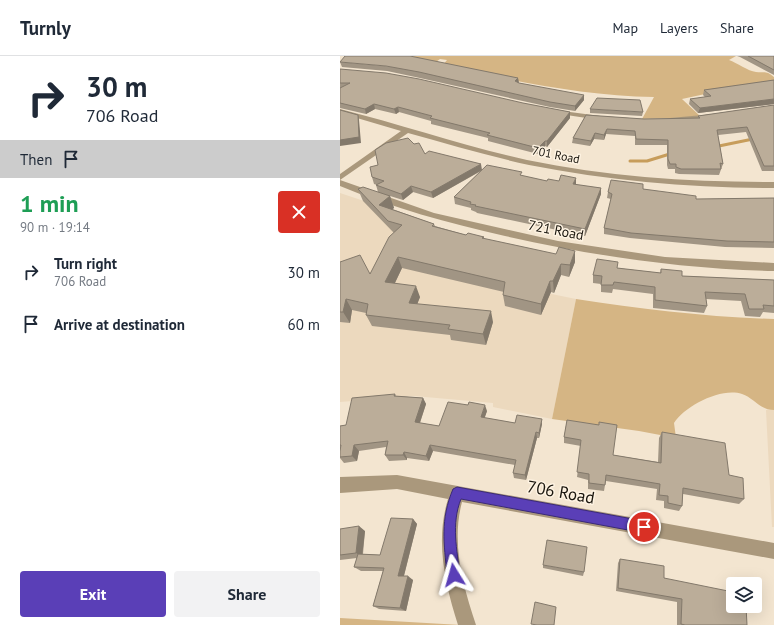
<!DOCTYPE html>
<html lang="en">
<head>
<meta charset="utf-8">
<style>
  body { margin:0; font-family:"PT Sans",sans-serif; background:#f2f2f3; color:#1f2937; height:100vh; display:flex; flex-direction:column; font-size:15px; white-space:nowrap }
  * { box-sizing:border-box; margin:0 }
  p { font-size:13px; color:#747a83 }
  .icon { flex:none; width:22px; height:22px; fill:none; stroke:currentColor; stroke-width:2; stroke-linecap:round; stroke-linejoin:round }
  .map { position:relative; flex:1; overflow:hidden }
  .sheet { display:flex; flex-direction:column; background:#fff; width:340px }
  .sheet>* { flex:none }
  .guide { background:#fff; color:#1f2937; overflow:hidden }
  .controls { position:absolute; left:386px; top:521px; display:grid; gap:8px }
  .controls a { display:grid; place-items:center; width:36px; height:36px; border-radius:4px; background:#fff; box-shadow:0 4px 16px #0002; font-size:20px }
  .pin { position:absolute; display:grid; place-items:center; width:34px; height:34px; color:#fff; margin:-17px; border:2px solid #fff; border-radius:50%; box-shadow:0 1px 4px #0007 }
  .me { position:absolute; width:44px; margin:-22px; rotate:352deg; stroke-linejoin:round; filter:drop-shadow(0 0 3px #0008) }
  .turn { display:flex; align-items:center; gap:14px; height:84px; padding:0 20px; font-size:18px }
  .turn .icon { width:52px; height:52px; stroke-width:2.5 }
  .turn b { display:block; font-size:28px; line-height:34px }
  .then { display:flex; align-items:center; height:38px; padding:0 20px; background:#0003; gap:8px; font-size:15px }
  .round { display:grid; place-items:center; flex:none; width:42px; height:42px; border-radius:4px; background:#f2f2f3 }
  .headline { display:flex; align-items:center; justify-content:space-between; height:68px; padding:0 20px }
  h1 { font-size:24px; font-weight:700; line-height:30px; color:#1e9e55 }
  .action { display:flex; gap:8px; margin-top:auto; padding:8px 20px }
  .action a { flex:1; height:46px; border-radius:4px; background:#5a3fb7; color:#fff; font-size:16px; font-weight:700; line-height:46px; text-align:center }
  .action a+a { background:#f2f2f3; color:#1f2937 }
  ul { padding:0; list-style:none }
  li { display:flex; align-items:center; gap:12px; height:52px; padding:0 20px }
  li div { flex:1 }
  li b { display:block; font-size:15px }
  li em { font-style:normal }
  header { display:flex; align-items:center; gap:24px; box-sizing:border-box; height:56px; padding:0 20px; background:#fff; border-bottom:1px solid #e0e1e3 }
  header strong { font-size:19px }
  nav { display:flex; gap:22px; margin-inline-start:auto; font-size:14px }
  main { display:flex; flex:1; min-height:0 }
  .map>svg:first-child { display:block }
  .built { fill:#ecd9be }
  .green { fill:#d5b584 }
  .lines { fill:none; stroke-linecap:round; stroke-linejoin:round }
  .stream { stroke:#c79d5b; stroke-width:3 }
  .minor { fill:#aa987c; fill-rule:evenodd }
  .wall { fill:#a19584 }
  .shaded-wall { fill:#83796b }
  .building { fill:#bbad99; stroke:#83796b }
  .route { fill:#5a3fb7; stroke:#3a2977 }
  .labels { text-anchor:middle; stroke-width:3; stroke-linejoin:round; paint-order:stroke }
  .far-street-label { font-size:12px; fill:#1a160e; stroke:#fef3e2 }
  .street-label { font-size:14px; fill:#1a160e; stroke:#fef3e2 }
  .near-street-label { font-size:17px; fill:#1a160e; stroke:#fef3e2 }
</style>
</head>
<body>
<header>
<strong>Turnly</strong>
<nav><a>Map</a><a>Layers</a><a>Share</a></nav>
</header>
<main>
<section class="sheet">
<div class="guide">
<div class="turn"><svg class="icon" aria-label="right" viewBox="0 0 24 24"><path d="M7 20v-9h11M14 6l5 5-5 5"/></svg><div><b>30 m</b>706 Road</div></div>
<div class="then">Then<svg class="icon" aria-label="arrive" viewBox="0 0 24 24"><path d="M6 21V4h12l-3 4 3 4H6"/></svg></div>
</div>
<div class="headline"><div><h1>1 min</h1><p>90 m · 19:14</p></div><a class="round" style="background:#d93025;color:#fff"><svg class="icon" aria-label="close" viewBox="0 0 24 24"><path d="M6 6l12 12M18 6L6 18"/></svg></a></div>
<ul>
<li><svg class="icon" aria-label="right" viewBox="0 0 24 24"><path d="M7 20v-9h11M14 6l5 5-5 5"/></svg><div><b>Turn right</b><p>706 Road</p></div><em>30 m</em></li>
<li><svg class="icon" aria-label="arrive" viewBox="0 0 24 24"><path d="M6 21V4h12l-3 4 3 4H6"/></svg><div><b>Arrive at destination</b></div><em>60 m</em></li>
</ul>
<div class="action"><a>Exit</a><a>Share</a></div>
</section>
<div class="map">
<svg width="434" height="569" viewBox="0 0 434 569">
  <rect width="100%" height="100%" fill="#f3e5d0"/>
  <path class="built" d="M0 137 51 154 187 233 236 243 212 363 153 351V347L74 340 0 346Z
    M426 354H434V471H432Z"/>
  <path class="green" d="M53 0H396L389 4C397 7 408 15 416 16 425 17 426 14 434 21V29L379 35 342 43 361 61 302 63 314 41C242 40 173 24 102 10L107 4 100 3 93 8Z
    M236 243C301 253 367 261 434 263V354C420 354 414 342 402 338 381 331 345 350 334 367L336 382 299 375 212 363Z
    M0 562 121 569H0Z"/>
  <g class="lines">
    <path class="stream" d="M374 91 413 83
      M290 105H307L333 97"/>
    <path class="minor" d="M0 53C63 69 124 90 187 104 268 121 351 126 434 126V132C351 132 270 125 189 109 148 100 108 88 68 77L0 124 94 157 218 185 325 201 434 207V215C343 213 254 200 165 180 108 167 53 152 0 130V118L61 75 0 57Z
      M215 54 260 60 264 62 260 64 213 57V55Z
      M374 58 378 60 377 62 330 66 326 64 330 62Z
      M57 419 434 487V503L122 446C111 487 123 530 136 569H118C105 528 95 485 108 443L57 433 0 437V421Z"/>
  </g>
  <path class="wall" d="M397 0H434V19L400 1Z
    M0 6 178 22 179 27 244 44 235 55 210 51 80 22 47 15 2 11Z
    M0 13 230 56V62L207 91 205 90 198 98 148 85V82L91 68V65L59 56 56 58 35 53 26 58 0 52Z
    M434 24V49V48L358 57 349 48 350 43 365 41 363 39 364 34Z
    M434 49V115H422L406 76 378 79 383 108 379 119 339 118 335 117V113H328L327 109V89H295V80L266 78 264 84 254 83 250 90 232 87 233 82 246 59 304 63 358 62V60Z
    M250 53 303 56 302 60 250 57Z
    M85 98 142 114 183 120 207 125 261 132V138L245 180 137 157 136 156 131 154V152L115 148 114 141 141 115 93 142 73 136 63 144 50 140 54 152 52 153 94 168 95 170 126 179 144 181V183L235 206 229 221 221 219 214 237 211 236 201 259 165 250 163 239 164 236 62 212 55 227 80 241 77 248 153 266 146 289 111 284 110 279 32 270 26 259V257L12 254 10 267 0 266V206L30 218 54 177 23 145 18 133 38 136 36 129H37L34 128 32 121 38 109Z
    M303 133 356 143 434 142V192L385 191 290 182 264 178V172L271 143 267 142 268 136Z
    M277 212 320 217 321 213 342 220 434 224V257L423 256 420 261 405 260 401 245 366 243 367 250 364 257 313 252V238L273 233 272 237 261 236V228L253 227V219Z
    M55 338 56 340 83 342 86 348 80 367 99 370 147 355 144 362 175 367 202 368 199 382H197L186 424 174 422 173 417 175 409 93 395 89 405 67 402V404L49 405 45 399 46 391 19 395 17 405 4 407 0 402V370L6 369Z
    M227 364 273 399 318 406 319 382 322 376 389 419 404 443 399 448 343 438 342 450 339 455 324 452V445L316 444 317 433 266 425 265 429 264 435 248 433V424L237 421 241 390 224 387V381Z
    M73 463 77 468 64 520 73 524 66 555 39 553 33 550 43 515H21L14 511 17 502 0 504V473L25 475 23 498 40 499Z
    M280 503 324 522 407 569H337V546L276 535 278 507Z
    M203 509 244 516 243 520 203 512Z"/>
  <path class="shaded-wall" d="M178 22 179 28 175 25Z
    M244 39V44L235 55V50Z
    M434 43V48L358 57 360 52Z
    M34 48 35 53 26 58 25 53Z
    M58 51 59 56 56 58 54 53Z
    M230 56V62L207 91V85Z
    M18 59 19 64 21 87 0 90V99V84Z
    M267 73 266 78 264 84V79Z
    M255 77 254 83 250 90 251 85Z
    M205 85V90L198 98V92Z
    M141 108 142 114 93 142 91 136Z
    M236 122V129L233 128Z
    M71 130 73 136 63 144 61 138Z
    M261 132V138L245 180V173Z
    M50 140 54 152 44 160 39 149Z
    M235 195V206L229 221 230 209Z
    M58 201 62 212 50 237 45 226Z
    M221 208V219L214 237 213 225Z
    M210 225 211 236 201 259V248Z
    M76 230 80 241 73 259 69 247Z
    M6 243 12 254 10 267 3 256Z
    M151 255 153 266 146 289 143 278Z
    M83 342 86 348 78 372 75 366Z
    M145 349 147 355 143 367 141 361Z
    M202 363V368L199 382V377Z
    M196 376 197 382 186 424 185 419Z
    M14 389 19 395 17 405 12 400Z
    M90 389 93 395 89 405 86 400Z
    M64 396 67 402V404L63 399Z
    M73 463 77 468 63 523 58 520Z
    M19 470 25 475 22 501 16 497Z
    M68 520 73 524 66 555 60 552Z"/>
  <path class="building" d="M5 0H70L178 22 175 25 179 27 244 39 235 50 210 46 79 16 46 10 0 6Z
    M408 0H434V14Z
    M0 13 46 17 79 23 183 47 230 56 207 85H205L198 92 147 79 150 77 90 62 92 60 58 51 54 53 34 48 25 53 0 47V32L10 27H0Z
    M434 24V43L360 52 350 43 371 40 364 34Z
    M257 42 300 44 303 56 250 53Z
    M434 49V110H424L407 71 377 74 383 108 380 107 381 113H341L336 111V108H330L328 103V84L296 83 295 75 267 73 264 79 255 77 251 85 233 82 246 59 304 63 360 62 358 60Z
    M0 54 18 59 19 81 0 84Z
    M68 82 74 88 79 87 85 98 89 95 141 108 91 136 71 130 61 138 36 129 44 125 32 121 30 111 38 109 35 94 46 87Z
    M147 109 182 116 180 119 207 125 208 123 219 125 221 119 236 122 233 128 261 132 245 173 135 150 136 149 130 148 131 146 114 141Z
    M271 124 303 128V133L356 140V143L434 142V186L387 185 291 177 264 172 272 138 268 136Z
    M23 131 50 140 39 149 94 168 92 170 126 179 128 177 144 181 142 182 216 198 219 191 235 195 230 209 221 208 213 225H210L201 248 163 239 165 226 58 201 45 226 76 230 69 247 151 255 143 278 108 273 110 269 26 259 28 248 6 243 3 256H0V206L20 199 30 218 49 181 62 169 48 165 18 133Z
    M257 203 278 206 277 212 321 217V213L342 215V220L434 224V250L423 249 424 253H409L405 238 365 236 367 250 315 244V231L274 226 273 229H261L262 220 253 219Z
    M55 338 54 340 83 342 75 366 99 370 108 346 128 349 129 346 145 349 141 361 175 367 177 359 202 363 199 377 196 376 185 419 173 417 176 404 90 389 86 400 64 396 63 399H45L48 385 14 389 12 400 0 401V395L1 389H0V370L6 369 12 342Z
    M227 364 259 369V366L277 369 273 399 321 407 322 376 385 387 389 419 403 422 404 443 343 432 342 450 328 447V440L319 439 320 428 266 419 265 429 249 427V418L237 416 241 384 224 381Z
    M51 462 73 463 58 520H68L60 552 33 550 44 512 14 511 18 498 40 499Z
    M19 470 16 497 0 499V473Z
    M207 484 247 491 244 516 203 509Z
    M280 503 324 510V522L393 536V550H406L407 569H345L341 568 342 543 278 532Z
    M195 546 216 551 214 569H197L191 568Z"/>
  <path class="route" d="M117 431 304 465 309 467 310 471 309 475 304 477 121 443C111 468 117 494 120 519L118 524 114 526 109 524 107 519C104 487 100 464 113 433Z"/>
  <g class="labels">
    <g class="far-street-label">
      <text transform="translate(216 99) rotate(11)" y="4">701 Road</text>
    </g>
    <g class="street-label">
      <text transform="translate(216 174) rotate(11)" y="5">721 Road</text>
    </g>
    <g class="near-street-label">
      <text transform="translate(221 436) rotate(10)" y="6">706 Road</text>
    </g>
  </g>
</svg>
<div class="controls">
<a><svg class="icon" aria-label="layers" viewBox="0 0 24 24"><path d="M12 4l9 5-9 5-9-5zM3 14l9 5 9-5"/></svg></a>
</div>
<div class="pin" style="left:304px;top:471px;background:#d93025"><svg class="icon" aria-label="arrive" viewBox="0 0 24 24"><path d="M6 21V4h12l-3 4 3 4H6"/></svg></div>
<svg class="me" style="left:114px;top:519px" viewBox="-20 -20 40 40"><path d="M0-17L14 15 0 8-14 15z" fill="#5a3fb7" stroke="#fff" stroke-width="4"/></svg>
</div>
</main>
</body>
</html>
